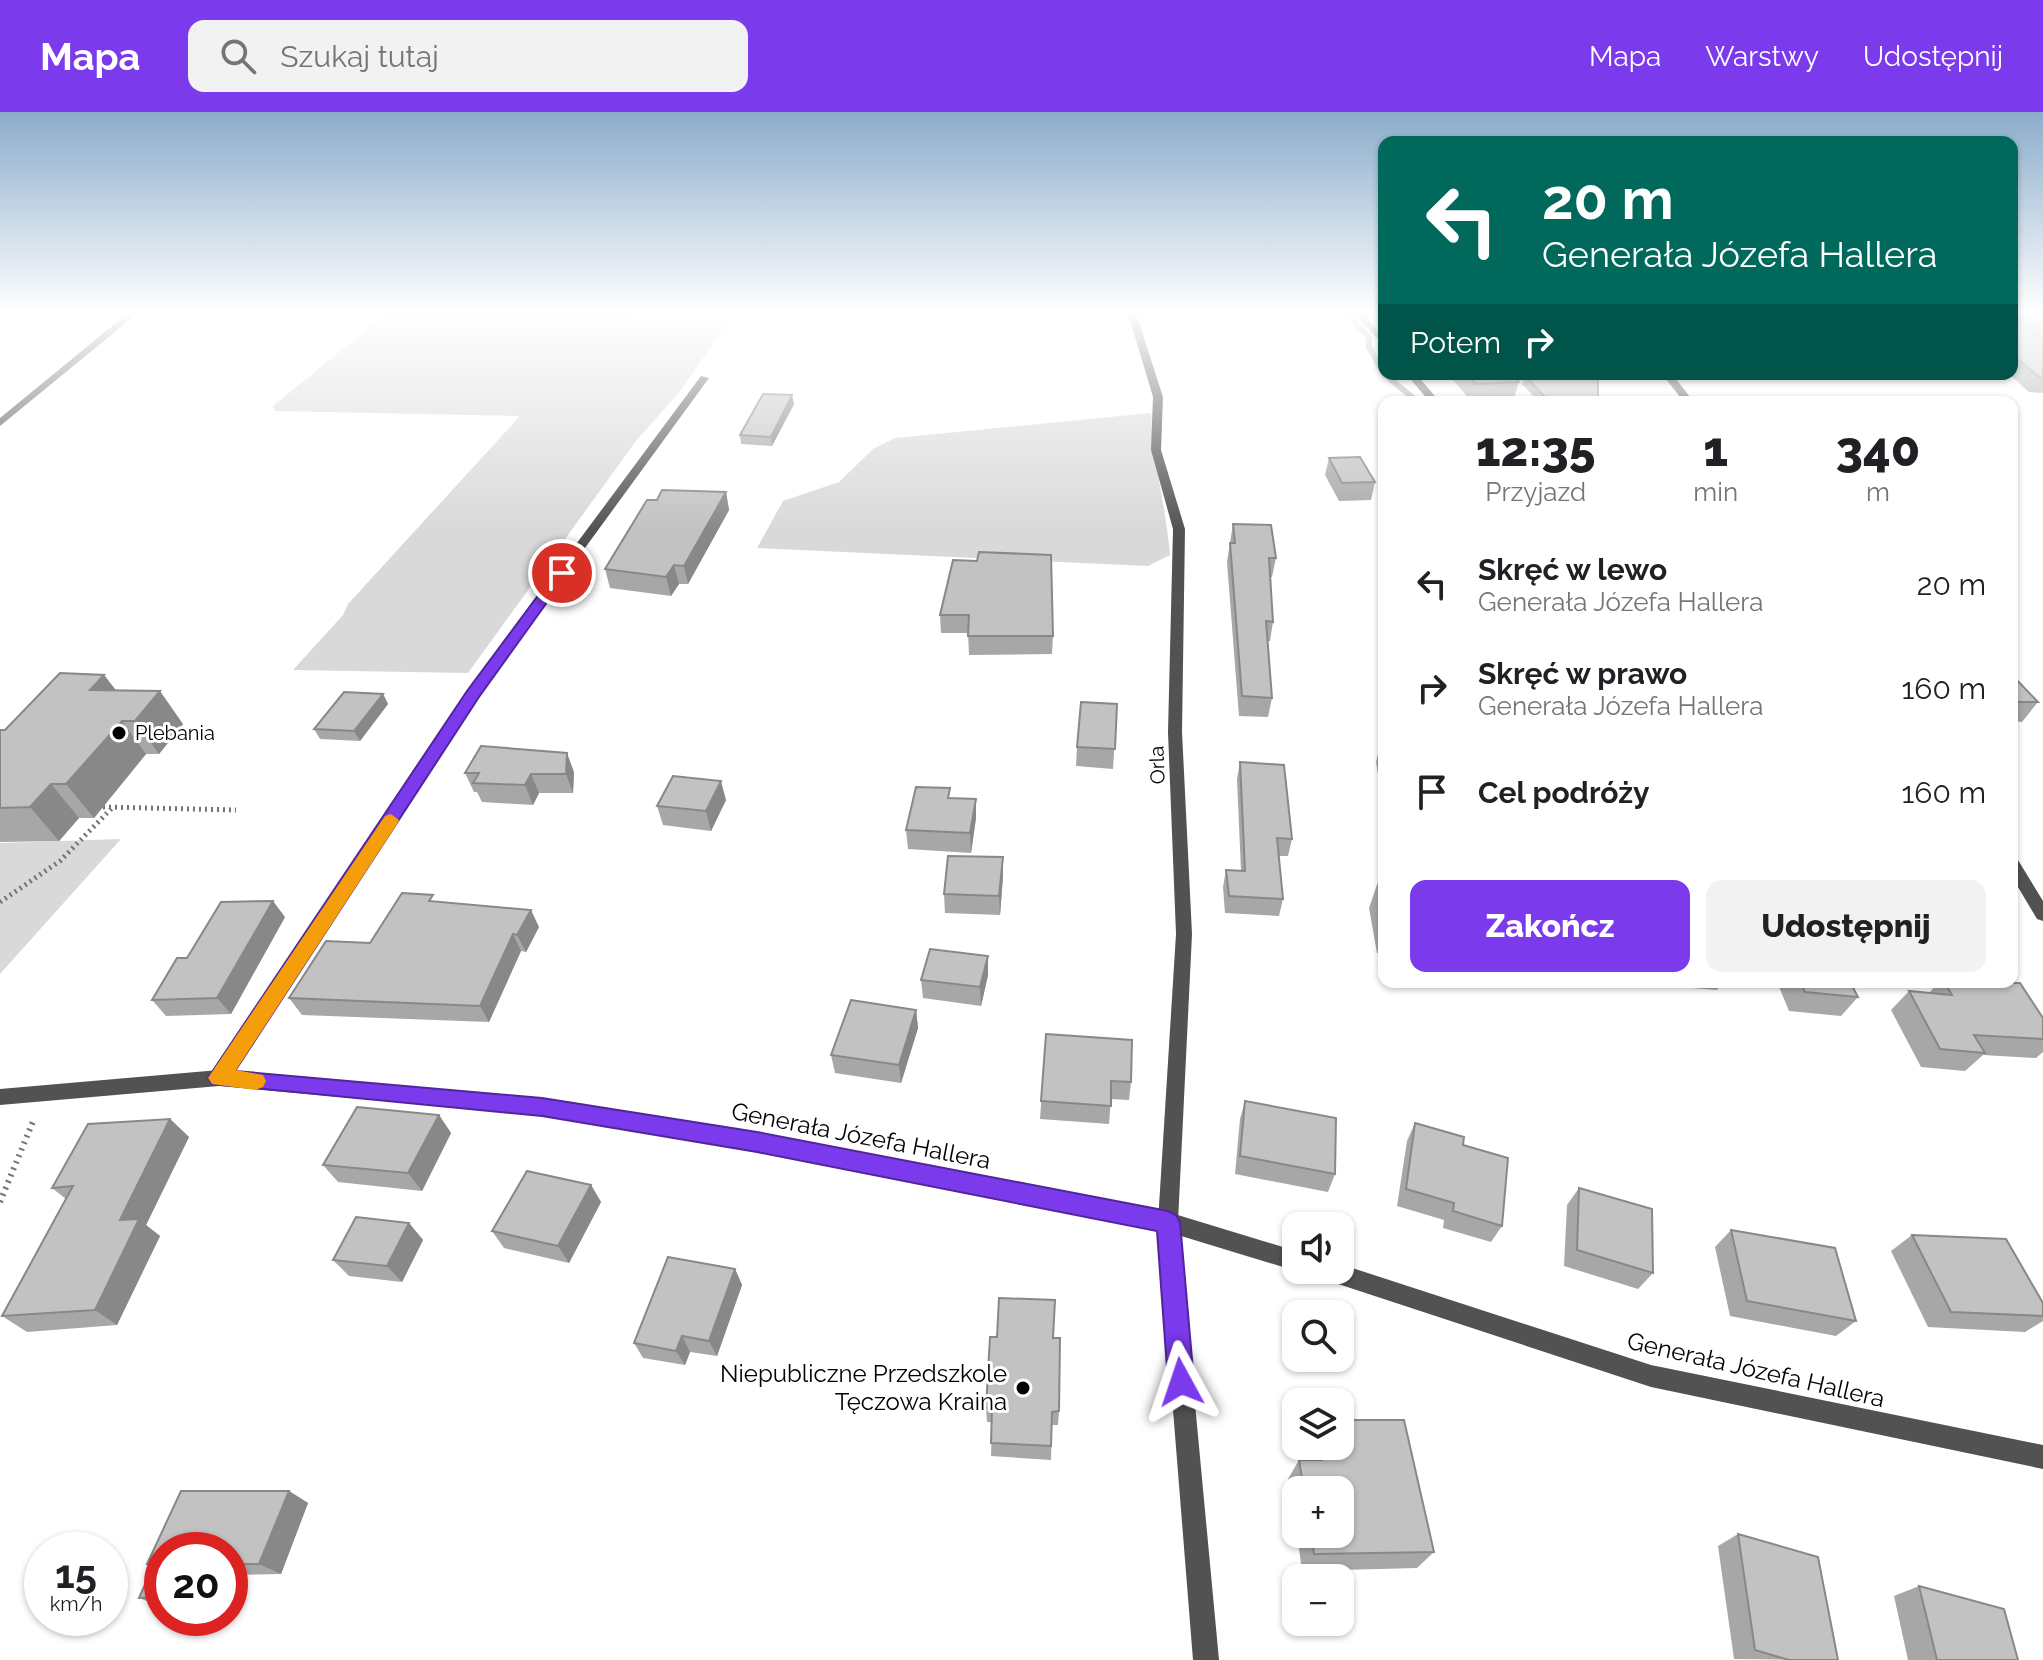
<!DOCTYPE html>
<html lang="pl">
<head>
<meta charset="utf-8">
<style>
  body { margin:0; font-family:Raleway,sans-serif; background:#f2f2f2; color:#202124; height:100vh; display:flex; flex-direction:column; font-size:30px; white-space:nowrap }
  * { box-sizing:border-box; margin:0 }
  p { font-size:26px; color:#757577 }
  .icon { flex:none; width:44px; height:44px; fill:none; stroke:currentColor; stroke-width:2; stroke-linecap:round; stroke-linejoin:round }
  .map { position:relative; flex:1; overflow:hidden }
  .drawer { position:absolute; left:1378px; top:284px; width:640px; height:592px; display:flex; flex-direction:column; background:#fff; border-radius:16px; box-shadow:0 2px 6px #0004 }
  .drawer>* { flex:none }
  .top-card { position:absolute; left:1378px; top:24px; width:640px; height:244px; border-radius:16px; box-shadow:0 2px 6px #0004; background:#00695c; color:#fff; overflow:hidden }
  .controls { position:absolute; left:1282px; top:1100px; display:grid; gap:16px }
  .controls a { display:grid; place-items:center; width:72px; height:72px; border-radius:16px; background:#fff; box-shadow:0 2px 6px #0004; font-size:40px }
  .speed { position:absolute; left:24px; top:1420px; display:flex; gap:16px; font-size:40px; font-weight:700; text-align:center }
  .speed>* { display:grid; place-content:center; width:104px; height:104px; border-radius:50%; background:#fff; box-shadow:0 2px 6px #0004; line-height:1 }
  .speed small { font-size:20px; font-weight:400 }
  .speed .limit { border:12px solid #d22; background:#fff; color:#111 }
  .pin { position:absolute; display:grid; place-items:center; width:68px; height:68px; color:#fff; margin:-34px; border:4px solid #fff; border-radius:50%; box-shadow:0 2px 8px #0007 }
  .me { position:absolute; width:88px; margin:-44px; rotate:355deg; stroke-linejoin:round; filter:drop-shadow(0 0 6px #0008) }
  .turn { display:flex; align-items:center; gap:28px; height:168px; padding:0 32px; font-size:36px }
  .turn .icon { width:104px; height:104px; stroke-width:2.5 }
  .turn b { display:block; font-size:56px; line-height:68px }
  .then { display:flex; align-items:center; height:76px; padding:0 32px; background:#0003; gap:16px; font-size:30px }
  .eta { display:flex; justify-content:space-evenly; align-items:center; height:136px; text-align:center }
  .eta b { font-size:48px; font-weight:800; line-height:56px }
  .action { display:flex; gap:16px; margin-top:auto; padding:16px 32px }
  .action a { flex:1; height:92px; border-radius:16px; background:#7c3aed; color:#fff; font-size:32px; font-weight:800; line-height:92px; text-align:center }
  .action a+a { background:#f2f2f2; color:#202124 }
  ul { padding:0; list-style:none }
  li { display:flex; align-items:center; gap:24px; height:104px; padding:0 32px }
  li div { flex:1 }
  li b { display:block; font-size:30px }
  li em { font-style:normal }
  header { display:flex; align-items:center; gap:48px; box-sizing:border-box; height:112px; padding:0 40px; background:#7c3aed; color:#fff }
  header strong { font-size:38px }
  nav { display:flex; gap:44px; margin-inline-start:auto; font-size:28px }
  .search { width:560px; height:72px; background:#f2f2f2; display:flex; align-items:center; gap:20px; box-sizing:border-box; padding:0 28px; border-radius:16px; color:#757577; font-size:30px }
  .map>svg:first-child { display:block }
  .green { fill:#d9d9d9 }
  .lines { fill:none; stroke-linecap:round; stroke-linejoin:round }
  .stream { stroke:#a0a0a0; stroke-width:6 }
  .path-far1 { stroke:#747474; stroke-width:5; stroke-dasharray:2 4; stroke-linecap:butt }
  .path { stroke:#747474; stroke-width:6; stroke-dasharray:2 5; stroke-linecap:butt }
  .service { fill:#525252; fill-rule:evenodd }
  .minor { fill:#525252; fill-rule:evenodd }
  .tertiary { fill:#525252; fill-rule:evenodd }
  .wall { fill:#a7a7a7 }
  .shaded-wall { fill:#888 }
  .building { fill:#c2c2c2; stroke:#888; stroke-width:2 }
  .route { fill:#7c3aed; stroke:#51269a; stroke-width:2 }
  .slow { fill:#f59e0b }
  .poi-dot { fill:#000; stroke:#fff; stroke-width:3 }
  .labels { text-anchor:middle; stroke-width:6; stroke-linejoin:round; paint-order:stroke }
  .poi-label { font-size:20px; fill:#000; stroke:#fff; text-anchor:start }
  .street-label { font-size:20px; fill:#000; stroke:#fff }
  .near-street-label { font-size:24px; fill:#000; stroke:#fff }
  .near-poi-label { font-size:24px; fill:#000; stroke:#fff; text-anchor:end }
</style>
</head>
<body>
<header>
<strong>Mapa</strong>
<div class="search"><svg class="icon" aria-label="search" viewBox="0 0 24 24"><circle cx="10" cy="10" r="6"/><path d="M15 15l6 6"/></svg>Szukaj tutaj</div>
<nav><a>Mapa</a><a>Warstwy</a><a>Udostępnij</a></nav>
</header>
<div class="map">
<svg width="2043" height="1548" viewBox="0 0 2043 1548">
  <rect width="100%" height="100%" fill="#fff"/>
  <path class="green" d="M387 201H637L635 207 729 208 681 278 636 329 468 561 293 558 343 503 348 492 520 304 275 299 273 294Z
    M1151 301C1153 350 1166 395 1170 443L1148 454 757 436 783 389 839 370 873 337 895 326Z
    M121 727 0 862V731Z"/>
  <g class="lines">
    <path class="stream" d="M1346 201 1369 225V235L1384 262
      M1384 262 1418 290"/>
    <path class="path-far1" d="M103 695 236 698
      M0 790 60 749 112 696"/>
    <path class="path" d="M0 1090 34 1007"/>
    <path class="service" d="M701 264 709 266 477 584 226 972 219 974 212 972 210 966 212 960 467 579Z
      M1168 1100 1175 1103 1178 1110 1219 1548H1193L1158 1110 1161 1103Z"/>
    <path class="minor" d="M128 201H138L0 314V306Z
      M1128 201H1136L1163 285 1161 338 1185 417 1182 620 1192 822 1178 1110 1175 1117 1168 1120 1161 1117 1158 1110 1176 822 1168 620 1173 417 1151 338 1153 285Z
      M1354 201H1363L1384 226V234Z
      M1406 262H1416L1440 290H1430Z
      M1662 262H1672L1694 290H1684Z
      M2012 746 2018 748 2043 789V809L2037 807 2012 765Z"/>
    <path class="tertiary" d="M219 958 542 987 757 1021 1168 1100 1296 1139V1158H1299L1296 1159 1168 1120 757 1039 542 1003 219 974 0 993V977Z
      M1340 1152 1651 1253 2043 1333V1357L1651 1275 1326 1168 1319 1165 1315 1158H1340Z"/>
  </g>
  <path class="wall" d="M2012 201H2043V281L2029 280 2009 262H2012Z
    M1448 262H1513L1519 270 1514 286 1471 289Z
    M1724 262H1777L1775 267H1730Z
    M1525 264 1598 290H1539L1522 272Z
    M794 292 772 334 741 332 740 323Z
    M1329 346 1375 370 1371 388 1339 389 1325 363Z
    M726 380 729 398 688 472H679L671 484 610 476 605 457 657 388Z
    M1233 412 1276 446 1272 465H1270L1273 510 1270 529H1267L1272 586 1268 605 1239 604 1227 450Z
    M953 448 1053 524 1052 542 969 543 968 521H941L940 503Z
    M1384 562V598L1381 573Z
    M104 563 116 578 183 612 159 642H146L94 706H79L59 729 0 730V618H5Z
    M2012 563 2038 590 2022 610 2012 609Z
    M383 582 388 592 360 629 320 627 314 617Z
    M1117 592 1113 657 1076 654 1077 635Z
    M1381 630 1384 631V689L1382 688 1376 650Z
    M1240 650 1292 727 1288 744H1279L1283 787 1279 804 1225 801 1223 775 1226 758 1241 759 1237 667Z
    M574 660 573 681H539L533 693 482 690 477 680H474L465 661Z
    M950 686 976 706 971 741 908 737 906 718Z
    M726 688 711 719 663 713 657 694Z
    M1003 745V764L1000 803 945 801 944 782Z
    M1379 767 1384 768V842L1377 841 1369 796Z
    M437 790 539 815 526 840 521 839 489 910 302 903 289 886 370 831Z
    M285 805 231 902 166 904 152 888 187 846Z
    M988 863 981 894 923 886 921 868Z
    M1664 870H1723L1717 878 1666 874Z
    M1777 870H1850L1858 885 1841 904 1789 899Z
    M1939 870H1997L2043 906V940L2036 946 1983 943 1965 959 1921 955 1891 898 1909 879 1929 881Z
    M916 898 918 916 901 971 835 961 831 943Z
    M1046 922 1131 970 1129 988 1111 987 1109 1012 1040 1007Z
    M1245 989 1335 1062 1328 1080 1235 1062 1240 1007Z
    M439 1003 451 1021 422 1079 338 1070 323 1053Z
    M170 1007 189 1025 146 1113 160 1124 117 1213 27 1220 2 1204 66 1087 52 1076Z
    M1415 1011 1463 1033 1502 1114 1491 1130 1443 1116 1444 1108 1397 1094 1407 1029Z
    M591 1073 601 1090 569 1151 504 1136 492 1119Z
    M1579 1076 1653 1161 1638 1177 1564 1154 1567 1093Z
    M409 1111 423 1128 402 1170 349 1164 333 1148Z
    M1731 1118 1856 1209 1836 1224 1730 1204 1715 1135Z
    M1912 1123 2043 1191V1209L2025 1220 1928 1215 1891 1139Z
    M735 1157 742 1173 717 1244 690 1240 685 1253 643 1246 634 1231Z
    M1053 1226 1059 1299 1058 1313H1052L1051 1348 991 1344 992 1310H987L986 1296Z
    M1305 1334H1340L1434 1440 1417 1456 1302 1459 1297 1422H1340V1378H1296V1418L1288 1367 1299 1348H1307Z
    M181 1379H289L308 1391 281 1462 231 1463 230 1465V1438H162V1495L139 1486 153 1454 147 1452Z
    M1738 1422 1838 1548 1734 1547 1718 1434Z
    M1919 1474 2018 1548H1908L1894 1484Z"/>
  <path class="shaded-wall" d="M792 283 794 292 772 334 771 325Z
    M726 380 729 398 688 472 684 454Z
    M674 453 679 472 671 484 666 465Z
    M104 563 129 596 90 578Z
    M160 579 183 612 159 642 135 609Z
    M383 582 388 592 360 629 354 619Z
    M122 609 146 642 94 706 66 672Z
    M567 641 574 660 573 681 566 662Z
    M531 662 539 681 533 693 525 673Z
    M721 669 726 688 711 719 706 699Z
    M51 672 79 706 59 729 30 695Z
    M976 687V706L971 741 970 721Z
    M1003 745V764L1000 803 999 784Z
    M273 789 285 805 231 902 217 886Z
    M531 798 539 815 526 840 517 823Z
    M513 822 521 839 489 910 480 894Z
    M988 844V863L981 894 980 875Z
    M916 898 918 916 901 971 899 953Z
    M439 1003 451 1021 422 1079 408 1061Z
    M170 1007 189 1025 146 1113 160 1124 117 1213 95 1198 120 1108Z
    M591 1073 601 1090 569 1151 558 1134Z
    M409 1111 423 1128 402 1170 387 1154Z
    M735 1157 742 1173 717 1244 709 1229Z
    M682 1224 690 1240 685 1253 676 1239Z
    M289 1379 308 1391 281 1462 259 1452Z"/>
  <path class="building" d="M2012 201H2018L2019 212 2043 227V266L2039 265 2012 242Z
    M2018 201H2043V216Z
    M1467 262H1513L1519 270 1476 272Z
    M1598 263V290H1550L1525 264Z
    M763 282 792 283 771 325 740 323Z
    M1360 345 1375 370 1342 371 1329 346Z
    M662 378 726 380 684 454 674 453 666 465 605 457 647 388H657Z
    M1233 412 1271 413 1276 446H1269L1273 510 1266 509 1272 586 1242 584 1230 431H1235Z
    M979 440 1051 443 1053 524H968L969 503H940L953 448 977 449Z
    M60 561 104 563 90 578 160 579 135 609H122L66 672H51L30 695 0 696V618H5Z
    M2012 563 2038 590H2012Z
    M344 580 383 582 354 619 314 617Z
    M1081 590 1117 592 1115 637 1077 635Z
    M481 634 567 641 566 662H531L525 673 473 671 479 661H465Z
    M1240 650 1284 653 1292 727 1277 726 1283 787 1229 784 1226 758 1245 759Z
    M673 664 721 669 706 699 657 694Z
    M916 675 950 676 948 686 976 687 970 721 906 718Z
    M948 744 1003 745 999 784 944 782Z
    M1379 767 1384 768V798Z
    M402 781 433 783 429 789 531 798 517 823 513 822 480 894 289 886 326 829 370 831Z
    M273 789 217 886 152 888 177 846H187L221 790Z
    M930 837 988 844 980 875 921 868Z
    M1800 870H1850L1858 885 1805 880Z
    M1944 870 2020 871 2043 906V927L1974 923 1985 941 1940 937 1909 879 1952 883Z
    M851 888 916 898 899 953 831 943Z
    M1046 922 1132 928 1131 970 1111 969V994L1041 989Z
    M1245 989 1336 1006 1335 1062 1240 1044Z
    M357 995 439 1003 408 1061 323 1053Z
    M170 1007 120 1108 139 1107 95 1198 2 1204 73 1074 52 1076 88 1012Z
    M1415 1011 1464 1025 1463 1033 1508 1046 1502 1114 1453 1099 1454 1091 1406 1077Z
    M527 1059 591 1073 558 1134 492 1119Z
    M1579 1076 1652 1097 1653 1161 1577 1138Z
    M356 1105 409 1111 387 1154 333 1148Z
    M1731 1118 1835 1136 1856 1209 1747 1189Z
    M1912 1123 2006 1127 2043 1191V1204L1951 1200Z
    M668 1145 735 1157 709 1229 682 1224 676 1239 634 1231Z
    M999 1186 1055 1188 1053 1226H1060L1059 1299 1052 1300 1051 1334 991 1331 992 1296H986L990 1225H997Z
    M1340 1308H1404L1434 1440 1314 1442 1311 1422H1340V1378H1304L1299 1348H1322L1320 1334H1340Z
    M181 1379H289L259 1452H230V1438H162V1485L139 1486 154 1452H147Z
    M1738 1422 1818 1445 1838 1548H1789L1755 1538Z
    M1919 1474 2004 1497 2018 1548H1937Z"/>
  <linearGradient id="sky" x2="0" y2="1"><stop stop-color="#8baccb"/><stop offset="0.48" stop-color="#fff"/><stop offset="1" stop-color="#fff" stop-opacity="0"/></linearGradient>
  <rect width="2043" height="418" fill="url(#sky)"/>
  <path class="route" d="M557 458 568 461 479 585 235 959 542 986 757 1020 1168 1099 1176 1103 1180 1110 1194 1270 1190 1279 1181 1283 1172 1279 1168 1270 1157 1119 757 1040 542 1004 212 972 208 966 212 960 467 579Z"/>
  <path class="slow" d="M391 702 399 708 397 712 236 958 263 963 266 969 263 975 255 978 212 972 208 966 212 960 385 704Z"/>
  <g class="poi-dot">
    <circle cx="119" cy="621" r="8"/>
    <circle cx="1023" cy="1276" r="8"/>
  </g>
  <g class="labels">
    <g class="poi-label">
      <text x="135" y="628">Plebania</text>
    </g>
    <g class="street-label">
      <text transform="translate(1157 653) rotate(-92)" y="7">Orla</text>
    </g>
    <g class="near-street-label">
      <text transform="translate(861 1024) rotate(11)" y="8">Generała Józefa Hallera</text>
      <text transform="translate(1756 1258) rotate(13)" y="8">Generała Józefa Hallera</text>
    </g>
    <g class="near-poi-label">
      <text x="1007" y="1270">Niepubliczne Przedszkole<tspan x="1007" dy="28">Tęczowa Kraina</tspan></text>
    </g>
  </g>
</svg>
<div class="controls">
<a><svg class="icon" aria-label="sound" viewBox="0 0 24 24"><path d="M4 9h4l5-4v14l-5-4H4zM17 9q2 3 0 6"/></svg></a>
<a><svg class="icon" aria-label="search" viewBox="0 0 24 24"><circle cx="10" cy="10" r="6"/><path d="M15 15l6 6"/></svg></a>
<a><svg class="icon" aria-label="layers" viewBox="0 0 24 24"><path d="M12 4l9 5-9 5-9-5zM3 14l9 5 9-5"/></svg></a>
<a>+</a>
<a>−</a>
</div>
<div class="speed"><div>15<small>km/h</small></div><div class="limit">20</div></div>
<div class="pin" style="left:562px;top:461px;background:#d93025"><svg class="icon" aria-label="arrive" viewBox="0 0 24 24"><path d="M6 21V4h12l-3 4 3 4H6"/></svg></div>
<svg class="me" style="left:1181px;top:1270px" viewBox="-20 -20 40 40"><path d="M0-17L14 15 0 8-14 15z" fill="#7c3aed" stroke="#fff" stroke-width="4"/></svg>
<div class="top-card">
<div class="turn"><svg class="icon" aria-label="left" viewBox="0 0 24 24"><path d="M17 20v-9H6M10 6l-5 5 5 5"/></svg><div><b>20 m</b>Generała Józefa Hallera</div></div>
<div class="then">Potem<svg class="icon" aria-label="right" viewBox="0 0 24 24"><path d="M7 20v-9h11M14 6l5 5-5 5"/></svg></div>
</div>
<section class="drawer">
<div class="eta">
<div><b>12:35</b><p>Przyjazd</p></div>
<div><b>1</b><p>min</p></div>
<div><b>340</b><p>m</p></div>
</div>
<ul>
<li><svg class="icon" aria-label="left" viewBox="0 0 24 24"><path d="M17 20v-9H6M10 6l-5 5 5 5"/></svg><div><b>Skręć w lewo</b><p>Generała Józefa Hallera</p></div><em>20 m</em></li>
<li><svg class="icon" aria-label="right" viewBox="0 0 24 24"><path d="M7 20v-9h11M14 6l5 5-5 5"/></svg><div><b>Skręć w prawo</b><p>Generała Józefa Hallera</p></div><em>160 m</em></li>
<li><svg class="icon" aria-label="arrive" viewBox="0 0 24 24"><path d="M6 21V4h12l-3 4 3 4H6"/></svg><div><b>Cel podróży</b></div><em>160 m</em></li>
</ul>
<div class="action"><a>Zakończ</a><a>Udostępnij</a></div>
</section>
</div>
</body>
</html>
